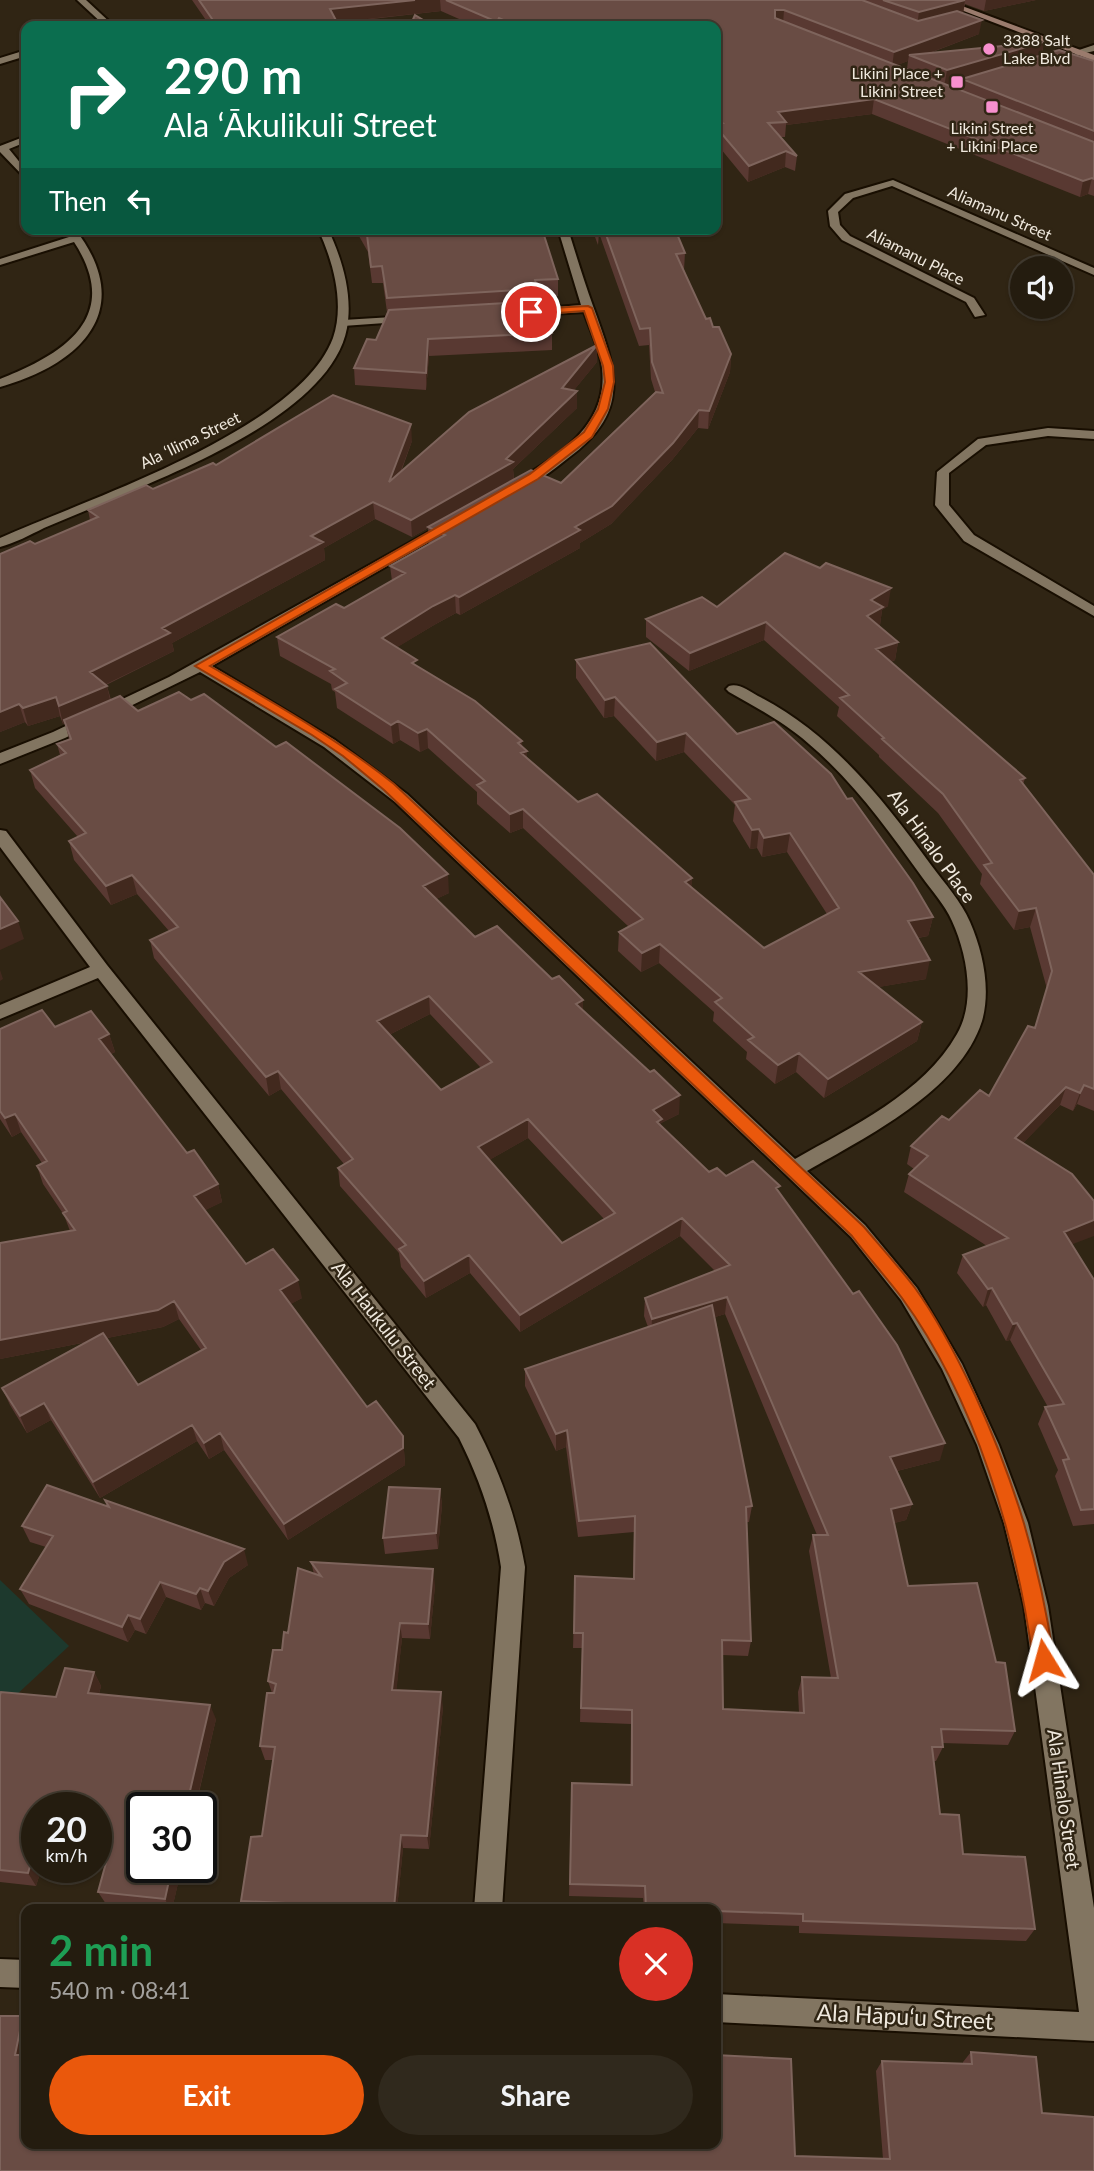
<!DOCTYPE html>
<html lang="en">
<head>
<meta charset="utf-8">
<style>
  body { margin:0; font-family:Lato,sans-serif; background:#30291d; color:#f1f3f6; height:100vh; display:flex; flex-direction:column; font-size:26px; white-space:nowrap }
  * { box-sizing:border-box; margin:0 }
  p { font-size:23px; color:#a3a19e }
  .icon { flex:none; width:38px; height:38px; fill:none; stroke:currentColor; stroke-width:2; stroke-linecap:round; stroke-linejoin:round }
  .map { position:relative; flex:1; overflow:hidden }
  .sheet { position:absolute; left:21px; top:1904px; width:700px; height:245px; display:flex; flex-direction:column; background:#241c0f; border-radius:14px; box-shadow:0 2px 5px #0004,0 0 0 2px #413a2f }
  .sheet>* { flex:none }
  .top-card { position:absolute; left:21px; top:21px; width:700px; height:214px; border-radius:14px; box-shadow:0 2px 5px #0004,0 0 0 2px #413a2f; background:#0b6e4f; color:#fff; overflow:hidden }
  .buttons { position:absolute; left:1010px; top:256px; display:grid; gap:14px }
  .buttons a { display:grid; place-items:center; width:63px; height:63px; border-radius:50%; background:#241c0f; box-shadow:0 2px 5px #0004,0 0 0 2px #413a2f; font-size:35px }
  .speed { position:absolute; left:21px; top:1792px; display:flex; gap:14px; font-size:35px; font-weight:700; text-align:center }
  .speed>* { display:grid; place-content:center; width:91px; height:91px; border-radius:50%; background:#241c0f; box-shadow:0 2px 5px #0004,0 0 0 2px #413a2f; line-height:1 }
  .speed small { font-size:18px; font-weight:400 }
  .speed .limit { border:4px solid #111; border-radius:10px; background:#fff; color:#111 }
  .pin { position:absolute; display:grid; place-items:center; width:60px; height:60px; color:#fff; margin:-30px; border:4px solid #fff; border-radius:50%; box-shadow:0 2px 7px #0007 }
  .me { position:absolute; width:77px; margin:-38px; rotate:352deg; stroke-linejoin:round; filter:drop-shadow(0 0 5px #0008) }
  .turn { display:flex; align-items:center; gap:24px; height:147px; padding:0 28px; font-size:32px }
  .turn .icon { width:91px; height:91px; stroke-width:2.5 }
  .turn b { display:block; font-size:49px; line-height:60px }
  .then { display:flex; align-items:center; height:66px; padding:0 28px; background:#0003; gap:14px; font-size:26px }
  .round { display:grid; place-items:center; flex:none; width:74px; height:74px; border-radius:37px; background:#30291d }
  .overview { display:flex; align-items:center; justify-content:space-between; height:119px; padding:0 28px }
  h1 { font-size:42px; font-weight:700; line-height:52px; color:#1e9e55 }
  .action { display:flex; gap:14px; margin-top:auto; padding:14px 28px }
  .action a { flex:1; height:80px; border-radius:42px; background:#ea580c; color:#fff; font-size:28px; font-weight:700; line-height:80px; text-align:center }
  .action a+a { background:#30291d; color:#f1f3f6 }
  .map>svg:first-child { display:block }
  .green { fill:#1d392d }
  .lines { fill:none; stroke-linecap:round; stroke-linejoin:round }
  .minor-casing { stroke:#180e01; stroke-width:4 }
  .tertiary-casing { stroke:#180e01; stroke-width:4 }
  .secondary-casing { stroke:#180e01; stroke-width:4 }
  .minor { fill:#827561; fill-rule:evenodd }
  .tertiary { fill:#827561; fill-rule:evenodd }
  .secondary { fill:#9a7b6d; fill-rule:evenodd }
  .wall { fill:#593932; fill-rule:evenodd }
  .shaded-wall { fill:#42291e }
  .building { fill:#694c44; stroke:#7e645c; stroke-width:2; fill-rule:evenodd }
  .route { fill:#ea580c; stroke:#983908; stroke-width:2 }
  .poi-dot { fill:#f790ce; stroke:#302514; stroke-width:2.5 }
  .labels { text-anchor:middle; stroke-width:5; stroke-linejoin:round; paint-order:stroke }
  .far-poi-label { font-size:16px; fill:#efe8dd; stroke:#302514; text-anchor:start }
  .far-street-label { font-size:16px; fill:#efe8dd; stroke:#302514 }
  .street-label { font-size:19px; fill:#efe8dd; stroke:#302514 }
  .near-street-label { font-size:23px; fill:#efe8dd; stroke:#302514 }
</style>
</head>
<body>
<div class="map">
<svg width="1094" height="2171" viewBox="0 0 1094 2171">
  <rect width="100%" height="100%" fill="#302514"/>
  <path class="green" d="M0 1580 69 1646 0 1710Z"/>
  <g class="lines">
    <g class="minor-casing">
      <path id="minor" d="M26 50V56L0 64V58Z
        M26 136V142L9 149 26 170V179L0 152V146Z
        M893 180 1094 268V275L892 186 853 198 838 212 840 225 850 236 974 298 985 315 975 317 966 302 842 240 830 226 828 211 845 194Z
        M64 229H75C137 309 82 364 0 387V379C64 354 123 317 74 242L0 265V259L69 237Z
        M558 229H568C576 255 584 281 593 306 617 372 632 411 567 459 553 470 535 485 517 490L512 489V483C556 458 609 426 602 368 600 349 590 330 584 312L519 316 513 313 519 310 581 305Z
        M409 316 415 319 413 321 343 326 337 323 343 320Z
        M1048 428 1094 431V439L1048 436 986 445 949 473V505L974 535 1094 606V616L964 541 935 505 937 472 978 439Z
        M452 519 457 520V526L212 666 335 740 407 794 795 1159C851 1127 924 1093 957 1034 976 1001 967 954 952 921 945 905 932 891 922 877 888 830 854 782 809 744 784 722 757 708 729 692L726 689 729 686C739 683 749 691 758 696 832 734 883 799 931 865 945 884 961 901 970 922 983 952 991 989 982 1021 960 1091 866 1137 807 1171L865 1225 917 1288 962 1364 999 1445 1028 1523 1048 1606 1094 1908V2041L716 2022V1994L1079 2012 1024 1606 1004 1523 977 1445 942 1369 901 1300 851 1237 395 802 324 747 200 672 65 738 0 764V753L53 732 169 677Z
        M0 830 6 831 107 965 475 1424C499 1470 516 1515 525 1567L502 1909H474L501 1567C494 1521 480 1480 459 1438L98 978 0 1019V1005L90 967 0 847Z
        M0 1959 26 1960V1988L0 1987Z"/>
    </g>
    <g class="tertiary-casing">
      <path id="tertiary" d="M77 0H86L114 26H105Z
        M1094 45V51L1077 55 1073 52Z
        M318 229H328C342 259 353 294 347 328 332 409 190 466 123 495 97 506 70 517 44 528 30 535 15 543 0 547V538C87 499 299 430 333 338 345 303 333 261 318 229Z"/>
    </g>
    <g class="secondary-casing">
      <path id="secondary" d="M935 0H946L1094 55V61Z"/>
    </g>
    <use href="#minor" class="minor"/>
    <use href="#tertiary" class="tertiary"/>
    <use href="#secondary" class="secondary"/>
  </g>
  <path class="wall" d="M192 0H1036L984 11 965 4 963 13 979 34 930 53 1044 42 1042 55 1094 61V196L1088 194 1080 197 872 114 786 125 785 137H780L797 156 795 171 785 167 748 182 716 143V26H475L441 11 337 23 339 26H210ZM908 61 907 69 897 65ZM962 82 960 90 949 86Z
    M355 229H542L558 279V296L537 297V301L552 333V350L429 356 426 390 355 385 354 368 376 340 387 312 383 283H372L368 252Z
    M592 229H675L685 253 684 270 706 319 713 327 731 354 730 372 708 429 698 428 672 460 611 524 580 543V548L460 615 456 613 434 625 397 647 417 666 527 751V758L578 802 692 878 691 887 764 948 827 914 787 852 762 857 757 848 750 849 733 821 735 805 684 752 656 761 614 716 604 718 576 678V660L737 734 847 799 933 917 928 936 918 938 926 979 878 987 922 1022 917 1041 824 1098 796 1072 775 1084 746 1059 747 1052 713 1021 714 1012 659 963 641 972 618 951 619 932 629 927 523 828 510 833 477 804V792L428 748 420 752 400 740 393 744 337 708 335 692 332 690 331 684 280 656 277 637 344 608 392 581 390 566 429 544 428 528 412 537 375 519 324 548 325 560 172 643 174 651 106 685 107 686 111 700 138 711 449 893 436 899 475 937 552 979 583 1000V1010L679 1114 661 1123V1126L709 1172 779 1192 940 1460 897 1471 912 1504 906 1520 894 1523 908 1586 996 1662 1015 1731 1008 1745 942 1743 943 1747 936 1761H934L940 1814 963 1854 1035 1929 1026 1941 799 1933V1926L716 1923V1909H644L643 1898 569 1896 572 1783 630 1785 631 1724 580 1722 582 1648H573L575 1576 633 1579 634 1532 578 1537 566 1447 556 1451 525 1386V1369L648 1327 644 1316 645 1298 715 1271 680 1236 520 1332 470 1273 426 1298 401 1267 399 1253 340 1186 338 1168 344 1164 281 1089 269 1096 154 958 150 940 169 931 137 894 111 905 74 860 69 841 78 837 35 788 30 770 60 755 57 744 69 739 65 723 63 724 60 716 28 726 25 722 0 732V554L35 544 90 520 88 510 153 489 216 465 412 441 401 472 597 362 574 390 577 408 513 469 514 479 561 483 655 392 651 379 649 345 639 346 599 233 598 245ZM430 1014 481 1068 441 1090 389 1035ZM528 1138 604 1219 562 1243 489 1160ZM725 1314 817 1535H813L809 1551 831 1678 802 1677 798 1692 799 1713 723 1709 722 1655 748 1656 751 1641 746 1522H749L752 1506 715 1317Z
    M888 606 882 610 880 625 879 626 898 642 895 660 891 662 1025 778 1023 785 1094 875V1111L1077 1104 1073 1111 1060 1105 1023 1143 1071 1244 1094 1280V1524L1073 1526 1055 1476 1058 1470 1038 1424 1045 1407H1048L1010 1340 1006 1341 986 1305 983 1307 957 1273 963 1255 987 1246 904 1192 909 1174 914 1169 907 1164 911 1146 989 1096 1035 1028 1047 989 1030 927 1014 930 980 884 982 874 938 813 879 757V755L837 716 839 707 764 640 689 671 646 637V619L717 607Z
    M55 1027 109 1034 115 1052 111 1054 187 1153 218 1184 222 1202 205 1210 246 1264 302 1298 290 1304 367 1407 403 1436 405 1465 288 1540 224 1450 209 1459 197 1441 100 1498 51 1420 27 1433 10 1405 2 1388 87 1342 0 1359V1243L70 1231 64 1215 43 1184 37 1166 42 1163 21 1132 12 1137 0 1119V1029ZM179 1319 201 1350 138 1385 107 1338 163 1327Z
    M440 1489 442 1505 438 1549 385 1554 383 1538Z
    M105 1500 248 1565 229 1578 214 1606 205 1603 201 1610 166 1597 146 1634 135 1630 128 1642 29 1604 20 1589 46 1547 30 1542 22 1526 107 1507Z
    M311 1562 435 1585 430 1639 402 1638 396 1691 443 1707 429 1849 403 1848 397 1909H244L241 1901 262 1836 273 1760H265L260 1746 272 1693 268 1681 282 1650 288 1633 314 1574Z
    M94 1672 101 1686 99 1694 216 1719 172 1909H151L106 1904 98 1892 109 1853 96 1852V1808H37V1867H42L36 1886 0 1882V1695L56 1697Z
    M23 2016 26 2020V2144L795 2156 883 2159 876 2071 882 2061 963 2064V2062L971 2052 1042 2113 1094 2171H0Z"/>
  <path class="shaded-wall" d="M415 0H440L441 11 331 23 330 9Z
    M965 0 963 14 917 26 919 12Z
    M986 0H1036L984 11Z
    M775 10H784L783 24H774Z
    M982 20 979 34 916 58 909 55 908 61 892 67 894 52Z
    M1044 42 1041 59 962 79V82L944 87 947 70Z
    M874 99 872 114 786 125V122L778 112Z
    M786 151 785 167 748 182 749 166Z
    M1092 178 1088 194 1080 197 1083 181Z
    M428 339 429 356 426 390V373Z
    M597 345V362L562 405V388Z
    M731 354 730 372 708 429 709 411Z
    M577 391V408L513 469 514 480 412 537 411 520 506 459Z
    M699 410 698 428 672 460 611 524 580 543V548L460 615 459 597 575 527Z
    M411 424 412 441 390 499 389 482Z
    M373 502 375 519 324 548 325 560 172 643 174 651 94 690 90 672 311 536Z
    M891 588 888 606 882 610 880 625 864 634 871 600Z
    M455 595 456 613 434 625 383 656 382 638 433 606Z
    M766 622 764 640 689 671 690 653Z
    M898 642 895 660 873 668 876 649Z
    M107 686 111 704 63 724 59 706Z
    M56 697 60 716 28 726 23 708Z
    M615 697 614 716 604 718 605 700Z
    M19 704 25 722 0 732V712Z
    M398 721 400 740 393 744 391 725Z
    M427 729 428 748 420 752 418 733Z
    M686 733 684 752 656 761 657 742Z
    M522 741 523 753 527 751V770L518 743Z
    M523 809V828L510 833V814Z
    M759 829 757 848 750 849 752 830Z
    M790 833 787 852 762 857 764 838Z
    M448 874 449 893 424 905 423 886Z
    M132 875 137 894 111 905 106 886Z
    M692 878 691 898 685 882Z
    M1036 908 1030 927 1014 930 1019 911Z
    M933 917 928 936 904 940 908 921Z
    M18 921 24 939 0 950V929Z
    M660 944 659 963 641 972 642 953Z
    M930 960 926 979 855 991 859 972Z
    M0 970 3 979 0 981Z
    M429 996 430 1014 379 1040 377 1021Z
    M583 1000V1019L576 1004Z
    M922 1022 917 1041 824 1098 828 1079Z
    M109 1034 115 1052 105 1057 99 1039Z
    M799 1053 796 1072 775 1084 778 1065Z
    M278 1071 281 1089 269 1096 266 1077Z
    M1084 1085 1077 1104 1073 1111 1080 1093Z
    M1066 1087 1060 1105 1010 1157 1015 1138Z
    M680 1095 679 1114 661 1123 660 1138 653 1110Z
    M15 1114 21 1132 12 1137 5 1118Z
    M528 1119V1138L479 1166 478 1147Z
    M218 1184 222 1202 198 1214 194 1196Z
    M682 1218 680 1236 520 1332V1315Z
    M1094 1220V1236L1057 1250 1064 1232Z
    M469 1255 470 1273 426 1298 424 1281Z
    M298 1280 302 1298 284 1308 280 1290Z
    M992 1288 986 1305 983 1307 988 1289Z
    M727 1297 725 1314 651 1337 652 1319Z
    M174 1301 179 1319 163 1327 0 1359V1340Z
    M1017 1323 1010 1340 1006 1341 1013 1324Z
    M44 1403 51 1420 27 1433 20 1416Z
    M192 1425 197 1441 100 1498 93 1482Z
    M567 1430 566 1447 556 1451V1434Z
    M220 1433 224 1450 209 1459 204 1443Z
    M403 1436 405 1465 288 1540 284 1524Z
    M945 1443 940 1460 885 1474 890 1457Z
    M440 1489 442 1505 438 1549 436 1533Z
    M912 1504 906 1520 886 1525 891 1509Z
    M244 1549 248 1565 229 1578 214 1606 208 1591 224 1562Z
    M433 1569 435 1585 430 1639 428 1624Z
    M160 1582 166 1597 146 1634 140 1619Z
    M200 1588 205 1603 201 1610 196 1594Z
    M128 1615 135 1630 128 1642 122 1627Z
    M400 1623 402 1638 395 1705 392 1690Z
    M94 1672 101 1686 95 1708 88 1693Z
    M441 1692 443 1707 429 1849 427 1836Z
    M210 1705 216 1719 195 1808H186Z
    M401 1835 403 1848 397 1909H394Z
    M37 1843V1867H42L36 1886 28 1873Z
    M172 1867H182L172 1909H170L165 1899Z
    M23 2016 26 2020V2059L15 2055Z"/>
  <path class="building" d="M199 0H415L330 9 339 26H217Z
    M446 0H862L918 21 957 11 982 20 894 52 784 10H775V18L1094 142V179L1092 178 1083 181 874 99 778 112 786 122 768 123 797 156 786 151 749 166 716 127V124L722 123 716 120V26H517L499 18 497 22Z
    M883 0H965L919 12Z
    M415 15 433 26H410Z
    M1044 42 947 70 909 55Z
    M1059 50 1094 61V131L962 79Z
    M363 229H542L558 279 535 280 537 289 387 298 382 266 371 267 367 235Z
    M604 229H675L685 253 676 254 706 319 710 318 713 327H719L731 354 709 411 699 410 673 443 612 506 575 527 580 530 459 597 455 595 433 606 382 638 417 660 412 663 475 701 522 741 518 743 527 751 521 753 578 802 597 794 692 878 685 882 764 948 839 908 790 833 764 838 759 829 752 830 735 802 750 799 686 733 657 742 615 697 605 700 576 660 650 643 737 734 774 722 831 774 847 799 852 798 913 883 933 917 908 921 930 960 859 972 922 1022 828 1079 799 1053 778 1065 748 1040 754 1037 715 1002 722 998 660 944 642 953 619 932 643 919 523 809 510 814 477 785 485 781 427 729 418 733 398 721 391 725 335 689 347 683 330 671 335 669 277 637 336 604 344 608 405 573 390 566 445 535 428 527 531 470 561 483 656 392 663 393 652 362 650 328 640 329Z
    M541 301 552 333 428 339 426 373 354 368 367 339 376 340 389 310Z
    M597 345 562 388 577 391 506 459 513 462 411 520 373 502 311 536 323 542 162 628 170 633 90 672 107 686 59 706 56 697 23 708 19 704 0 712V554L30 541 35 544 98 517 88 510 146 485 153 489 213 463 216 465 333 395 411 424 389 482 469 412Z
    M785 553 820 568 826 563 891 588 871 600 883 607 867 616 898 642 876 649 1025 778 1020 780 1094 875V1089L1084 1085 1080 1093 1066 1087 1015 1138 1072 1174 1094 1201V1220L1064 1232 1094 1280V1509L1081 1510 1063 1460 1069 1459 1045 1407 1064 1404 1017 1323 1013 1324 992 1288 988 1289 963 1255 1008 1238 909 1174 928 1156 911 1146 942 1116 949 1120 980 1090 989 1096 1028 1026 1035 1028 1052 971 1036 908 1019 911 984 865 992 863 943 794 882 739 884 738 840 698 849 695 766 622 690 653 646 619 702 597 717 607Z
    M179 692 191 700 204 694 276 747 286 742 400 828 448 874 423 886 475 937 497 926 552 979 559 976 583 1000 576 1004 650 1072 654 1070 680 1095 653 1110 662 1119 657 1122 709 1172 717 1168 726 1176 753 1161 780 1186 776 1188 853 1294 859 1291 897 1345 945 1443 890 1457 912 1504 891 1509 908 1586 977 1583 996 1662 1005 1663 1015 1731 941 1729 943 1747H932L940 1814 959 1815 963 1854 1025 1857 1035 1929 803 1921V1914L716 1911V1909H646L645 1886 570 1884 572 1783 632 1785V1710L581 1708 583 1633H574L575 1576 634 1579 635 1516 579 1521 567 1430 556 1434 525 1369 712 1305 752 1506 746 1507 751 1641 722 1640 723 1709 804 1713 802 1677 838 1678 813 1535H828L727 1297 652 1319 645 1298 730 1265 682 1218 520 1315 469 1255 424 1281 399 1249 406 1245 338 1168 353 1159 278 1071 266 1077 150 940 178 927 132 875 106 886 69 841 86 833 30 770 66 753 57 744 71 739 64 720 120 696 138 711ZM429 996 492 1062 441 1090 377 1021ZM528 1119 615 1213 562 1243 478 1147Z
    M0 897 18 921 0 929Z
    M42 1010 55 1027 91 1011 109 1034 99 1039 187 1153 194 1150 218 1184 194 1196 246 1264 273 1249 298 1280 280 1290 367 1407 376 1401 403 1436V1448L284 1524 220 1433 204 1443 192 1425 93 1482 44 1403 20 1416 2 1388 103 1333 138 1385 206 1348 174 1301 158 1310 0 1340V1243L75 1230 63 1213 67 1211 37 1166 47 1161 15 1114 5 1118 0 1111V1029Z
    M47 1485 109 1507 105 1500 244 1549 224 1562 208 1591 200 1588 196 1594 160 1582 140 1619 128 1615 122 1627 20 1589 53 1536 22 1526Z
    M389 1487 440 1489 436 1533 383 1538Z
    M311 1562 433 1569 428 1624 400 1623 392 1690 441 1692 427 1836 401 1835 394 1908 241 1901 251 1837 262 1836 275 1747 260 1746 267 1693H274L276 1684 268 1681 273 1650H282L284 1632 288 1633 298 1568 321 1576Z
    M65 1668 94 1672 88 1693 210 1705 186 1808H142V1867H172L165 1899 98 1892 112 1841 96 1840V1808H37V1843L28 1873 0 1870V1695L1 1692 56 1697Z
    M0 2016H23L15 2055H26V2144H716V2055L791 2059 795 2156 890 2159 882 2061 972 2064 971 2052 1036 2057 1042 2113 1094 2117V2171H0Z"/>
  <path class="route" d="M588 306 592 308 613 366 614 382 608 409 592 437 538 479 210 666C274 703 336 738 394 784L864 1227C881 1247 899 1267 915 1288 939 1321 958 1359 975 1395 1015 1482 1040 1565 1054 1660L1051 1667 1044 1670 1036 1667 1033 1660C1017 1540 975 1398 902 1298 886 1277 868 1257 852 1236L384 790 343 756 312 735 195 666 530 474 584 432 598 409 605 382 603 366 584 311 531 315 526 312 531 309Z"/>
  <g class="poi-dot">
    <circle cx="989" cy="49" r="7"/>
    <rect x="950" y="75" width="14" height="14" rx="3.5"/>
    <rect x="985" y="100" width="14" height="14" rx="3.5"/>
  </g>
  <g class="labels">
    <g class="far-poi-label">
      <text x="1003" y="46">3388 Salt<tspan x="1003" dy="18">Lake Blvd</tspan></text>
      <text x="943" y="79" text-anchor="end">Likini Place +<tspan x="943" dy="18">Likini Street</tspan></text>
      <text x="992" y="134" text-anchor="middle">Likini Street<tspan x="992" dy="18">+ Likini Place</tspan></text>
    </g>
    <g class="far-street-label">
      <text transform="translate(1000 213) rotate(24)" y="6">Aliamanu Street</text>
      <text transform="translate(916 256) rotate(27)" y="6">Aliamanu Place</text>
      <text transform="translate(190 440) rotate(-26)" y="6">Ala ʻIlima Street</text>
    </g>
    <g class="street-label">
      <text transform="translate(932 846) rotate(54)" y="7">Ala Hinalo Place</text>
      <text transform="translate(384 1325) rotate(52)" y="7">Ala Haukulu Street</text>
      <text transform="translate(1064 1799) rotate(82)" y="7">Ala Hinalo Street</text>
    </g>
    <g class="near-street-label">
      <text transform="translate(905 2017) rotate(3)" y="8">Ala Hāpuʻu Street</text>
    </g>
  </g>
</svg>
<div class="buttons">
<a><svg class="icon" aria-label="sound" viewBox="0 0 24 24"><path d="M4 9h4l5-4v14l-5-4H4zM17 9q2 3 0 6"/></svg></a>
</div>
<div class="speed"><div>20<small>km/h</small></div><div class="limit">30</div></div>
<div class="pin" style="left:531px;top:312px;background:#d93025"><svg class="icon" aria-label="arrive" viewBox="0 0 24 24"><path d="M6 21V4h12l-3 4 3 4H6"/></svg></div>
<svg class="me" style="left:1044px;top:1660px" viewBox="-20 -20 40 40"><path d="M0-17L14 15 0 8-14 15z" fill="#ea580c" stroke="#fff" stroke-width="4"/></svg>
<div class="top-card">
<div class="turn"><svg class="icon" aria-label="right" viewBox="0 0 24 24"><path d="M7 20v-9h11M14 6l5 5-5 5"/></svg><div><b>290 m</b>Ala ʻĀkulikuli Street</div></div>
<div class="then">Then<svg class="icon" aria-label="left" viewBox="0 0 24 24"><path d="M17 20v-9H6M10 6l-5 5 5 5"/></svg></div>
</div>
<section class="sheet">
<div class="overview"><div><h1>2 min</h1><p>540 m · 08:41</p></div><a class="round" style="background:#d93025;color:#fff"><svg class="icon" aria-label="close" viewBox="0 0 24 24"><path d="M6 6l12 12M18 6L6 18"/></svg></a></div>
<div class="action"><a>Exit</a><a>Share</a></div>
</section>
</div>
</body>
</html>
